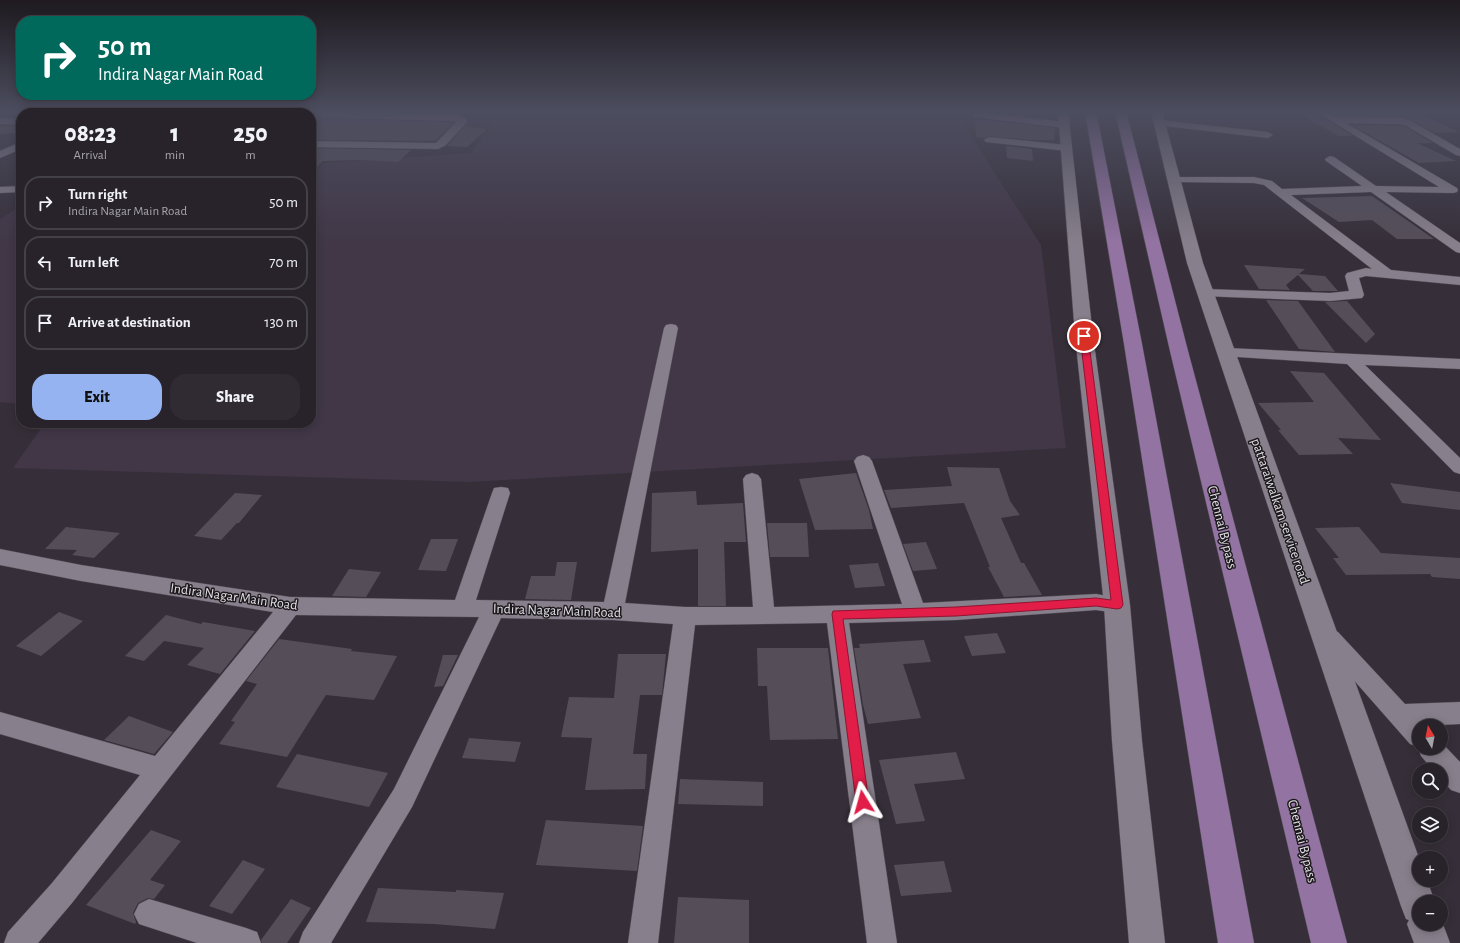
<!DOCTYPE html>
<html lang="en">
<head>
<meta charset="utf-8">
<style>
  body { margin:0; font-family:"Alegreya Sans",sans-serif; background:#302b33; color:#f1f3f6; height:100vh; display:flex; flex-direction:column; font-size:15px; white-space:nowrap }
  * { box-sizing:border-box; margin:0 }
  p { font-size:13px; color:#a5a4a9 }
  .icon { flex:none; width:22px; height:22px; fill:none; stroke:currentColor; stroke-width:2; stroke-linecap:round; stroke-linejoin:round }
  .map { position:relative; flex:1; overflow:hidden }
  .details { position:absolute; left:16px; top:108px; width:300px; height:320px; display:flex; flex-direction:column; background:#28232b; border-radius:16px; box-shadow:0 2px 10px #0003,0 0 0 1px #444047 }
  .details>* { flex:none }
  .hud { position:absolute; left:16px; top:16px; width:300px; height:84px; border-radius:16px; box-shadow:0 2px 10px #0003,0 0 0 1px #444047; background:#00695c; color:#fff; overflow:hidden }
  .needle { width:26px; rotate:350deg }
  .fabs { position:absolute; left:1412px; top:719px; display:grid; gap:8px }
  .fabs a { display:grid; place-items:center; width:36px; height:36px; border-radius:50%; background:#28232b; box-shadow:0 2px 10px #0003,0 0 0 1px #444047; font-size:20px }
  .pin { position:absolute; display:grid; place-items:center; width:34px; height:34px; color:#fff; margin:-17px; border:2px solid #fff; border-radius:50%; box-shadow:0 1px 4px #0007 }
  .me { position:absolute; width:44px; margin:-22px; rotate:352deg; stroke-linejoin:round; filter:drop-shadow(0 0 3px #0008) }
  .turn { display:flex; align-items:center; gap:14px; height:84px; padding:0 16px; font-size:18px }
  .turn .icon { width:52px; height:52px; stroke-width:2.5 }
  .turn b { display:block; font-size:28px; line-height:34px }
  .eta { display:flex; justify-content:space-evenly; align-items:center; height:68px; text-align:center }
  .eta b { font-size:24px; font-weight:800; line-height:28px }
  .cta { display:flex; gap:8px; margin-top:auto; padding:8px 16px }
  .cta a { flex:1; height:46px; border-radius:16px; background:#95b2f1; color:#111; font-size:16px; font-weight:800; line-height:46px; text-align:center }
  .cta a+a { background:#302b33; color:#f1f3f6 }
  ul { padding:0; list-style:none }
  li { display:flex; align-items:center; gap:12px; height:54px; margin:0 8px 6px; padding:0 8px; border:2px solid #444047; border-radius:16px }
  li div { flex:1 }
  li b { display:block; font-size:15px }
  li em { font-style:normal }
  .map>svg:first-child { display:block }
  .built { fill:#413747 }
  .building { fill:#554e59 }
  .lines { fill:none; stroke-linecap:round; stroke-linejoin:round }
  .minor-casing { stroke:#504b54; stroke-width:1 }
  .tertiary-casing { stroke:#504b54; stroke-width:1 }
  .trunk-casing { stroke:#504b54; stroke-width:1 }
  .minor { fill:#877f8b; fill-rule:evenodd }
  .tertiary { fill:#877f8b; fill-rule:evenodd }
  .trunk { fill:#9373a2; fill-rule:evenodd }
  .route { fill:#e11d48; stroke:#92132f }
  .labels { text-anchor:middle; stroke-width:3; stroke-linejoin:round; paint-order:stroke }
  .street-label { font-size:14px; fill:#e2dee4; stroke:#1c191d }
</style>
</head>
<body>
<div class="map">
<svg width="1460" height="943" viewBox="0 0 1460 943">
  <rect width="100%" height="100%" fill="#362f39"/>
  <path class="built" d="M502 111H955L1041 245 1066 448 470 482 13 468 45 423H311V175L323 163 471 153Z
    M21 206V404L0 402V219Z"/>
  <path class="building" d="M376 111H455L453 113Z
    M1331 111H1413L1459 132 1435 133 1412 120 1400 117 1336 116Z
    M1298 113H1315L1353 136H1339Z
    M311 118 445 122 453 123 435 141 311 140Z
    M975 119 1055 128 1054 140H1031L989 136 985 138 976 137Z
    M1352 125 1404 126 1433 143H1417L1456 161 1419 163Z
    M0 126H21V133L0 134Z
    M465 126 487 129 467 147 447 146Z
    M1006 146 1032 149 1033 161 1007 158Z
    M311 148 411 150 398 162 362 160 323 161 311 173Z
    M1372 196 1434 239H1397L1372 220 1339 222 1302 198Z
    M1244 265 1305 269 1299 274 1325 276 1338 291H1313L1298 275 1286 285 1290 290 1259 289Z
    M1266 300 1298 301 1335 352 1299 349Z
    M1347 301 1375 334 1366 343 1325 302Z
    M1290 371 1324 373 1381 440 1338 438 1353 454 1299 455 1278 430H1281L1258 403 1314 402Z
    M947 467 999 468 1010 501 1020 515 1001 518 1021 563H1024L1042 595 1004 597 988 567H990L964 503 891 508 884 490 952 486Z
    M856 473 869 510 873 529 815 530 799 479Z
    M1390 483 1460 492V510L1402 503Z
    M696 491 697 505 743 503 746 542H724L726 606H698V549L651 552 652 493Z
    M235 493 262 495 239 523H237L221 540 194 536Z
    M767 523H807L809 557H770Z
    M66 527 120 533 94 558 72 555 77 550 45 549Z
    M1359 527 1381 553 1460 558V579L1432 577 1430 574 1346 575 1333 558H1339L1315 528Z
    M431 539H458L446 571 418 570Z
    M926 542 937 569 913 571 903 544Z
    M557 562H577L571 600 525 599 531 576H555Z
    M878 563 885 586 855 588 849 565Z
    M349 569 381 572 366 597 332 596Z
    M59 612 83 621 41 656 16 646Z
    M166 615 201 624 203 622 255 631 220 674 187 665 204 648 164 641 144 661 125 656Z
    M997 633 1006 653 972 656 964 636Z
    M279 639 352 649 351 651 397 656 374 700 326 695 287 757 219 744 235 722 231 721 257 684 246 681Z
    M924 640 931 662 903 664 921 718 868 724 863 705 854 648H860L859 644Z
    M757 648H828L838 739 770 740 767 686H758Z
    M618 654H666L662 695H640L633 754H647L645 789 585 790 592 738 561 737 569 697 614 698Z
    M443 655H458L443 686 434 687Z
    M129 716 173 732 154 754 104 740Z
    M469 738 521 742 515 762 462 758Z
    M956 752 965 779 914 784 925 821 896 824 879 760Z
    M297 754 388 773 369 807 276 787Z
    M680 779 763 782V806L678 804Z
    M546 820 643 826 637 871 536 865Z
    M151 830 181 841 150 880 165 885 154 899 148 898 138 903 133 913 136 922 135 924 86 905Z
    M243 860 265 869 232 914 209 906Z
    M944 861 952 892 901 896 894 865Z
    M378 888 456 892V890L504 893 495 929 434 924 366 922Z
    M678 897 749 900V943H674Z
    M291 899 311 908 287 943H262L261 940Z"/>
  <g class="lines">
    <g class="minor-casing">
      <path id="minor" d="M89 111H99L98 113H88Z
        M169 111H251L252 113H170Z
        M311 111 458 115 465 118 467 122 446 145 438 149 311 147V141L436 143 457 121 311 117V113H307Z
        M1315 111H1326L1336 117 1400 118 1411 121 1460 149V156L1456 155 1405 125 1400 124 1346 123 1457 188 1458 190 1457 192 1453 193 1386 192 1460 243V253L1456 252 1371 192 1291 195 1391 270 1460 277V285L1366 276 1359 278 1364 295 1362 298 1330 301 1201 296 1199 293 1201 290 1206 289 1330 293 1349 291 1345 276 1347 273 1366 268 1372 269 1264 185 1254 183 1174 182 1169 179 1170 177H1254L1272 181 1282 189 1362 186 1326 161 1325 159 1330 156 1334 157 1376 186 1439 187Z
        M977 112 1065 122 1070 125 1065 128 974 117 972 115 974 113Z
        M0 118 21 119V125L0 124Z
        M1159 120 1268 132 1273 135 1268 138 1156 125 1154 123 1156 121Z
        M989 137 1067 145 1072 148 1067 151 986 142 984 140Z
        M21 142V149L0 158V151Z
        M21 186V192L0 193V187Z
        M671 324 676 325 678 328 625 603 685 607H753L743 479 746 475 752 473 758 475 761 479 774 607 902 604 854 461 857 457 863 455 869 457 872 461 923 603 1096 594 1125 599 1128 605 1125 611 1117 613 1096 610 956 620 849 623 897 943H867L827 623 695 625 658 943H628L673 624 613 620 501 618 412 807 331 943H299L303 932 394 789 479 617 296 615 72 903 38 943H4L8 932 52 883 140 775 0 734V712L155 756 273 612 81 581 0 565V549L81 565 290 597 455 600 492 493 494 488 501 487 508 488 510 493 476 600 604 602 664 328 666 325Z
        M1227 348 1460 359V369L1365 365 1460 458V474L1454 472 1347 364 1222 356 1219 353 1222 350Z
        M1330 629 1338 632 1405 704 1460 702V724L1419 726V748H1441V742L1460 762V793L1451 790 1441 779V770H1433L1421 756 1418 747 1410 744 1322 644 1319 638 1322 632Z
        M149 899 246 928 257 932 261 943H197L139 924 134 914 139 904Z"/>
    </g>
    <g class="tertiary-casing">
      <path id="tertiary" d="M1058 111H1068L1093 336 1130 605 1142 741 1165 943H1129L1112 741 1104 605 1075 336Z
        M1151 111H1162L1203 263 1419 858V880H1427L1435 902H1419V924H1441V919L1450 943H1414L1407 924 1409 920 1406 919 1401 906 1187 263Z"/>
    </g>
    <g class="trunk-casing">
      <path id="trunk" d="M1085 111H1096L1142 344 1254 943H1218L1124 344Z
        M1115 111H1126L1188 351 1347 943H1311L1170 351Z"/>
    </g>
    <use href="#minor" class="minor"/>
    <use href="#tertiary" class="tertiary"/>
    <use href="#trunk" class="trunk"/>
  </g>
  <linearGradient id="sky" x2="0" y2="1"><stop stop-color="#1e1a1f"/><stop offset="0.46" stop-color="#4c4d5f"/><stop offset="1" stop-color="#4c4d5f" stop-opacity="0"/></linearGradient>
  <rect width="1460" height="243" fill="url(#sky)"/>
  <path class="route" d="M1084 334 1088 336 1123 605 1121 608 1117 609 1096 606 956 616 843 619 869 802 867 807 863 809 858 807 856 802 832 614 833 611 956 607 1096 598 1111 600 1080 336Z"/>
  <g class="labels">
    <g class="street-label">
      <text transform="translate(1281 511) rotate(71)" y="5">pattaraiwalkam service road</text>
      <text transform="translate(1223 527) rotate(76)" y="5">Chennai Bypass</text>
      <text transform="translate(234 596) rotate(8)" y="5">Indira Nagar Main Road</text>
      <text transform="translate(557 610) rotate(2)" y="5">Indira Nagar Main Road</text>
      <text transform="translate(1303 841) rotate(76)" y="5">Chennai Bypass</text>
    </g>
  </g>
</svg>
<div class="fabs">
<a><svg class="needle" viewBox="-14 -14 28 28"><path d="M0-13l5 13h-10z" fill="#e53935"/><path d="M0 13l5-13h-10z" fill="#a5a4a9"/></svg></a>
<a><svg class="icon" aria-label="search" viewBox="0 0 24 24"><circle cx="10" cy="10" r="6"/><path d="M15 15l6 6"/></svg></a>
<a><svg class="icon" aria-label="layers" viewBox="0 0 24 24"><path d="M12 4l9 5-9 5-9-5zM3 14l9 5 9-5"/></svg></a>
<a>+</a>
<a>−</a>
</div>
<div class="pin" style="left:1084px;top:336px;background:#d93025"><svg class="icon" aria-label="arrive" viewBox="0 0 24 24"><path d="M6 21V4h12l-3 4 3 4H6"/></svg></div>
<svg class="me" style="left:863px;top:802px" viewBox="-20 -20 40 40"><path d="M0-17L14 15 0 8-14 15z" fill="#e11d48" stroke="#fff" stroke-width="4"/></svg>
<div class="hud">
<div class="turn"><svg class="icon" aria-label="right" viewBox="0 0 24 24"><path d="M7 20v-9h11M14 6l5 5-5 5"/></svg><div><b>50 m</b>Indira Nagar Main Road</div></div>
</div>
<section class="details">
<div class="eta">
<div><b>08:23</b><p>Arrival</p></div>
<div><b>1</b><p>min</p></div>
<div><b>250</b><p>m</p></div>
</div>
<ul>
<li><svg class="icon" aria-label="right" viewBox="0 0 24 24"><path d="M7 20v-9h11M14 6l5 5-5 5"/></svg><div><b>Turn right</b><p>Indira Nagar Main Road</p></div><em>50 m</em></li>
<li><svg class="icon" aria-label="left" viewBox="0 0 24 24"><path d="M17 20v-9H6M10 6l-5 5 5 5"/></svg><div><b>Turn left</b></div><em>70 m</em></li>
<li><svg class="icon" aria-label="arrive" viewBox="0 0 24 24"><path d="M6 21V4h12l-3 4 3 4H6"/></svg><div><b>Arrive at destination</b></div><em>130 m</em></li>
</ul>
<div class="cta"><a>Exit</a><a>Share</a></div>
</section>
</div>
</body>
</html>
